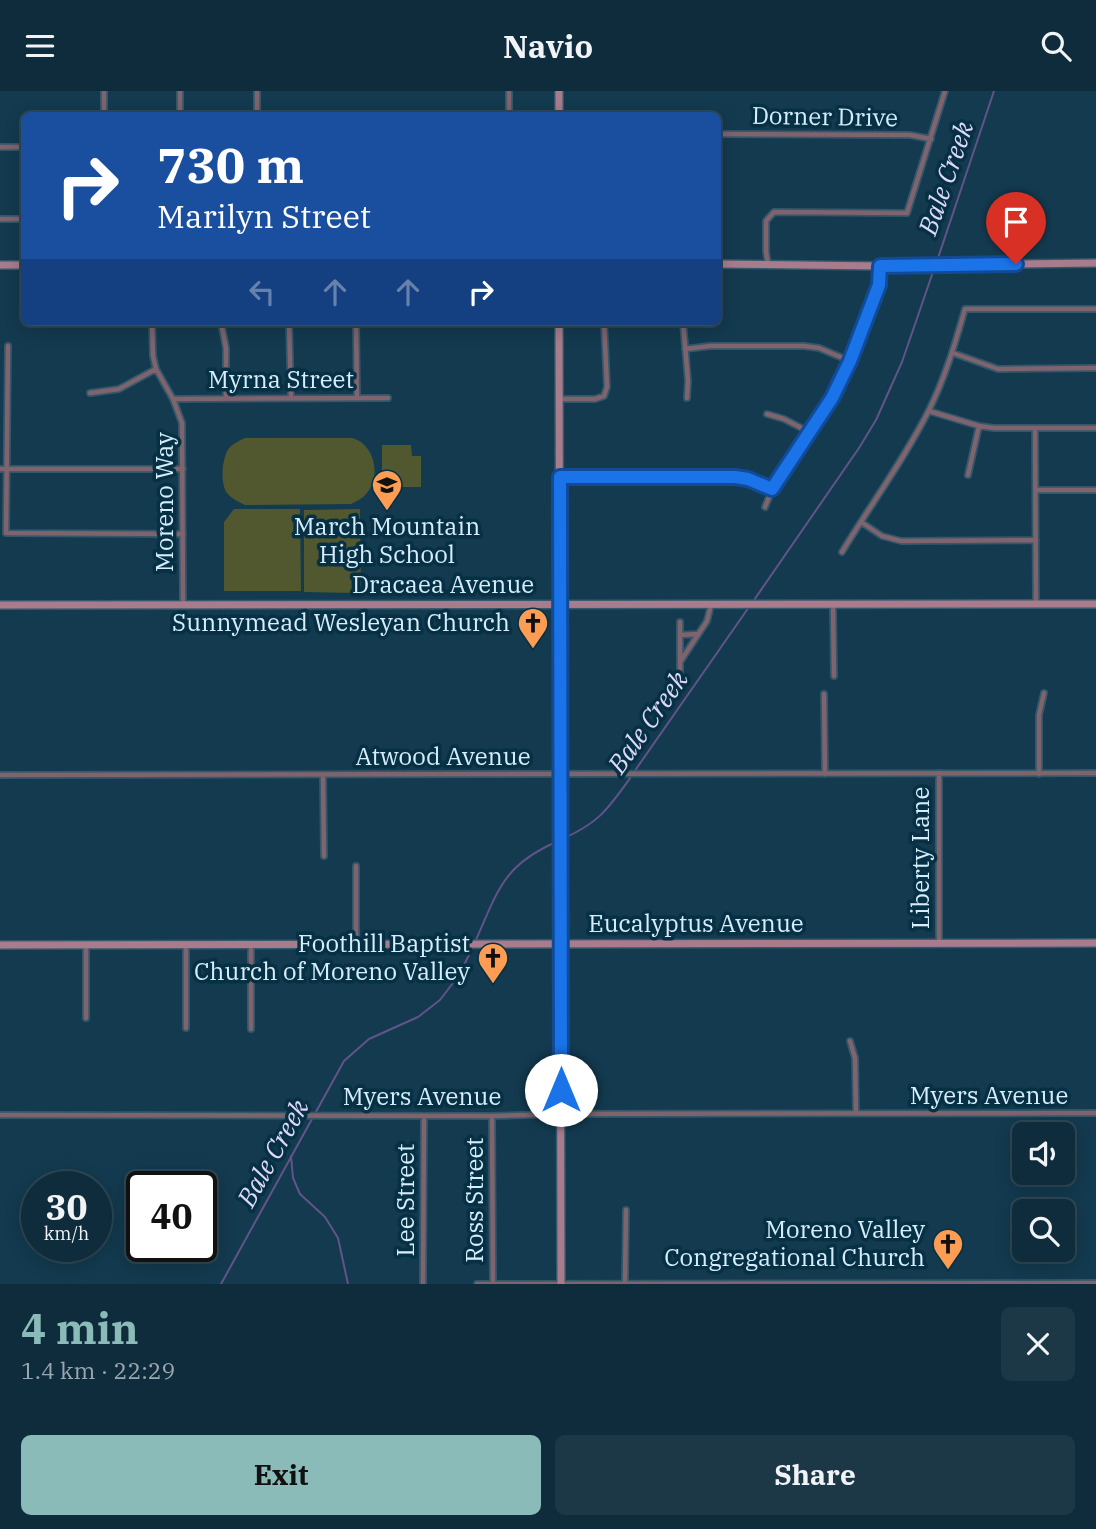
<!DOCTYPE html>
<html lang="en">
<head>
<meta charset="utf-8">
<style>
  body { margin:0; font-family:"IBM Plex Serif",serif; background:#1c3846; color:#f1f3f6; height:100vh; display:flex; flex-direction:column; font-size:26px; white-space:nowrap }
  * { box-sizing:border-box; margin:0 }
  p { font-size:23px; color:#9ba7af }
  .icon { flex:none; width:38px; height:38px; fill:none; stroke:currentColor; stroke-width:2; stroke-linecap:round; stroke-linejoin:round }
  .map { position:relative; height:1193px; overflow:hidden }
  .sheet { display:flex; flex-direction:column; background:#0e2c3b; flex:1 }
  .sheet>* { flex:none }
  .hud { position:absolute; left:21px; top:21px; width:700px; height:214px; border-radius:10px; box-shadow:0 4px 18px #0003,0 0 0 2px #2e4855; background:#1a4fa0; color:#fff; overflow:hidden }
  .tools { position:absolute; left:1012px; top:1031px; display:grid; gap:14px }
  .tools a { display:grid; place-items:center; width:63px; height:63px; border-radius:10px; background:#0e2c3b; box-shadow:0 4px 18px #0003,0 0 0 2px #2e4855; font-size:35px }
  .speed { position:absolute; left:21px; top:1080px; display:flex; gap:14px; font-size:35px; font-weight:700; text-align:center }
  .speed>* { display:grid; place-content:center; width:91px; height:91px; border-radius:50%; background:#0e2c3b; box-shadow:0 4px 18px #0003,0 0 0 2px #2e4855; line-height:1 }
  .speed small { font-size:18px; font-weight:400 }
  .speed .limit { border:4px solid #111; border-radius:10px; background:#fff; color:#111 }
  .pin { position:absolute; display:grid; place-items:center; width:60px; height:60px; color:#fff; margin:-72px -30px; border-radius:50% 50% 50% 0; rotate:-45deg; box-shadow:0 0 7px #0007 }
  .pin .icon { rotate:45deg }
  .me { position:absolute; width:77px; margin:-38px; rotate:0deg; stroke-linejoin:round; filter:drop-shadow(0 0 5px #0008) }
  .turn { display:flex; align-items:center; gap:24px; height:147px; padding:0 21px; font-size:32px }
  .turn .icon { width:91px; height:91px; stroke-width:2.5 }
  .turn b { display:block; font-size:49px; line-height:60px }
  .lanes { display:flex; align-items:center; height:66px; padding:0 21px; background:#0003; justify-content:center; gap:35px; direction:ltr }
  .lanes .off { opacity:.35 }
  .round { display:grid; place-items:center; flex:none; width:74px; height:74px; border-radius:10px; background:#1c3846 }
  .overview { display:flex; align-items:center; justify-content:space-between; height:119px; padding:0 21px }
  h1 { font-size:42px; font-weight:800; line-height:52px; color:#8bbbb9 }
  .primary-button { display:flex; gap:14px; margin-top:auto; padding:14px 21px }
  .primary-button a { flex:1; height:80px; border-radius:10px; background:#8bbbb9; color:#111; font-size:28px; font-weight:800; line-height:80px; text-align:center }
  .primary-button a+a { background:#1c3846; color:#f1f3f6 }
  header { display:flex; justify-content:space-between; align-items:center; height:91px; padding:0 21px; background:#0e2c3b; font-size:32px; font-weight:800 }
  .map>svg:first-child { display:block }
  .pitch { fill:#51572f }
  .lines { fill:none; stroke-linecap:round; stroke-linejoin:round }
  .stream { stroke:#625389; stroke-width:2 }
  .street-casing { stroke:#33576b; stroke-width:8 }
  .secondary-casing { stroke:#33576b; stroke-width:10 }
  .street { stroke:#7f636d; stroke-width:4.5 }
  .secondary { stroke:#a87c8c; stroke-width:7 }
  .route-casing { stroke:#114b97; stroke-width:18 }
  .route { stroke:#1a73e8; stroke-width:12 }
  .labels { text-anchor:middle; stroke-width:7; stroke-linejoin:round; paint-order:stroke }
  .street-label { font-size:24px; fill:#d8edfb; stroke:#063044 }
  .poi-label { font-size:24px; fill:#d8edfb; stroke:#063044; text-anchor:end }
  .water-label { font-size:26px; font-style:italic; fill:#e1d9fb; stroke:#063044 }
</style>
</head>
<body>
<header><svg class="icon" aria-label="menu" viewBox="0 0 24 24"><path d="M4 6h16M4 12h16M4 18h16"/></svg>Navio<svg class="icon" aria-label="search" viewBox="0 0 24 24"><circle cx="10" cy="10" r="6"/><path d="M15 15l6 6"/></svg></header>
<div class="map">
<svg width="1096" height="1193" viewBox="0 0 1096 1193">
  <rect width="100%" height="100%" fill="#133a4f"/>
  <path class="pitch" d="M245 347H352C373 352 381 382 369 399 365 406 358 410 351 413L245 414C238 411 231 407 226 401 220 390 222 365 230 356 234 352 239 350 245 347Z
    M382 354H411L412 365H421V396H382Z
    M234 418H300L301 500H224V431Z
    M360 418 361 495 354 502 304 501V419Z"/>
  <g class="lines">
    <path class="stream" d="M936 173 994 0
      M752 512 859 357 876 329 902 271 934 178
      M634 681 749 516
      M562 748C599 732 608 718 631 686
      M475 851C498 800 502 775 556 751
      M291 1065 293 1087 300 1103 325 1126 338 1147 348 1193
      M221 1193 344 970 369 948 418 926 440 909 459 884 473 856"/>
    <g class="street-casing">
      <path id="street" d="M104 0V24
        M180 0V24
        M509 0V24
        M257 24V0
        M718 43 910 44 931 48
        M0 56H24
        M0 128H24
        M768 173 766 161V130L774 121 907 122 945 0
        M152 231 153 265 156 278 173 308 182 332 183 514
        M221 231 226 257V306
        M289 231 291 306
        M356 231 357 306
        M683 231 688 290 687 307
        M8 255 6 442 183 443
        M685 258 710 255H804L819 257 850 270
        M953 262 998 278 1096 277
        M90 302 119 298 156 278
        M173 308 388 307
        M560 308H595L604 305 607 296 604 231
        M929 320 979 335 994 337H1096
        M767 323 784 328 811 342
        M1035 337 1036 513
        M0 378H183
        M968 384 979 335
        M560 386H735L748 388 772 398
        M1036 399H1096
        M765 416C775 389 794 367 810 343 837 303 878 222 880 175
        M861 431 882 445 901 450 1036 449
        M842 461C871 413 904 369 929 319 945 287 955 253 965 218H1096
        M833 514 834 585
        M680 531V569
        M680 544 698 543
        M680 584V571L707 530 711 514
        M824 603 825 683
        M939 682V852
        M1039 683V624L1044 602
        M0 684 1096 682
        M323 684 324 765
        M356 775V853
        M86 854V927
        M186 854V937
        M251 854V938
        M850 950 855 967 856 1022
        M0 1024 492 1025 561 1023 1096 1022
        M492 1026 493 1193
        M625 1192 626 1119
        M423 1193 424 1025
        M477 1193 1096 1192"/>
    </g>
    <g class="secondary-casing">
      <path id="secondary" d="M559 0V24
        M718 173 880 175 1096 172
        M0 174H24
        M559 231 561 1193
        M0 514 1096 513
        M0 854 1096 852"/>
    </g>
    <use href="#street" class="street"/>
    <use href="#secondary" class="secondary"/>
  </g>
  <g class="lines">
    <g class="route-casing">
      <path id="route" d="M561 999 560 386H735L748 388 772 398 832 307 850 270 879 194 880 175 1016 173"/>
    </g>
    <use href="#route" class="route"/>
  </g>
  <defs>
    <g id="school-pin" transform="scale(1.575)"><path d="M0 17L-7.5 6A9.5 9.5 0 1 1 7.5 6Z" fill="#fd9d54" stroke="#063044"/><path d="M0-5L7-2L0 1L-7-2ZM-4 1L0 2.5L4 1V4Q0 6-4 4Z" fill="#111"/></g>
    <g id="church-pin" transform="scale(1.575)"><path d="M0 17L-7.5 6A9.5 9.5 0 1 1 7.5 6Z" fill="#fd9d54" stroke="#063044"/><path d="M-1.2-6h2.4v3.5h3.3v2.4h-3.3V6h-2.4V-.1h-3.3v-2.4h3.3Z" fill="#111"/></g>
  </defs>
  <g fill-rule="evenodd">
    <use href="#school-pin" x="387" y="394"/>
    <use href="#church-pin" x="533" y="532"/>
    <use href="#church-pin" x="493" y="867"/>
    <use href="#church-pin" x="948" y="1153"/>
  </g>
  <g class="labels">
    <g class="street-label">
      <text transform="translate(825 26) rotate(1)" y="8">Dorner Drive</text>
      <text x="281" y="297">Myrna Street</text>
      <text transform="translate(165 411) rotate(-90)" y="8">Moreno Way</text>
      <text x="443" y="502">Dracaea Avenue</text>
      <text x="443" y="674">Atwood Avenue</text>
      <text transform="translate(921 767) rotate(-90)" y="8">Liberty Lane</text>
      <text x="696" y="841">Eucalyptus Avenue</text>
      <text x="989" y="1013">Myers Avenue</text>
      <text x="422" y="1014">Myers Avenue</text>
      <text transform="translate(406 1109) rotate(-90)" y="8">Lee Street</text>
      <text transform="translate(475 1109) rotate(-90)" y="8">Ross Street</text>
    </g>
    <g class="poi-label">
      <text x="387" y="444" text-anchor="middle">March Mountain<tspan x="387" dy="28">High School</tspan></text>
      <text x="510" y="540">Sunnymead Wesleyan Church</text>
      <text x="470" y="861">Foothill Baptist<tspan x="470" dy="28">Church of Moreno Valley</tspan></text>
      <text x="925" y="1147">Moreno Valley<tspan x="925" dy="28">Congregational Church</tspan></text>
    </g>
    <g class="water-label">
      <text transform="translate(946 87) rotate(-71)" y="9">Bale Creek</text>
      <text transform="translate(648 631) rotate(-55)" y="9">Bale Creek</text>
      <text transform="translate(273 1062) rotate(-61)" y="9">Bale Creek</text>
    </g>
  </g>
</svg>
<div class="tools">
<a><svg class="icon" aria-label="sound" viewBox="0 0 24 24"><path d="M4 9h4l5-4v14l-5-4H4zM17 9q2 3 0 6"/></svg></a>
<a><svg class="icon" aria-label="search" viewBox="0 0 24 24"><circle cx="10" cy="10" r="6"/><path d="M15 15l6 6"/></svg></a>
</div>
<div class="speed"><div>30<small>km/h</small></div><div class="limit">40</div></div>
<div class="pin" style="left:1016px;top:173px;background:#d93025"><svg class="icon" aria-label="arrive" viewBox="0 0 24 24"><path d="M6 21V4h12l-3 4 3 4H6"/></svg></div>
<svg class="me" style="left:561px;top:999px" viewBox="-20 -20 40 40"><circle r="19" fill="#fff"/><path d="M0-13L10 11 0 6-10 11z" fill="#1a73e8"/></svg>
<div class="hud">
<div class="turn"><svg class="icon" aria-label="right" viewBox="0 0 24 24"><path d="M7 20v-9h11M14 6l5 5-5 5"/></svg><div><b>730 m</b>Marilyn Street</div></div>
<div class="lanes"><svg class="icon off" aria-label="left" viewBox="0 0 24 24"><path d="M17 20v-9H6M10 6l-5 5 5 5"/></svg><svg class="icon off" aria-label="ahead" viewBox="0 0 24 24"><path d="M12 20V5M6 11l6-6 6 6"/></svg><svg class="icon off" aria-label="ahead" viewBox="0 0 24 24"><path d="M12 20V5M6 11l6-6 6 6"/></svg><svg class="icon" aria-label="right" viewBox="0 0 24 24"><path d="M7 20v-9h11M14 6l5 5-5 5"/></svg></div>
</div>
</div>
<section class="sheet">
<div class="overview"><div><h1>4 min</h1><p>1.4 km · 22:29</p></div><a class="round"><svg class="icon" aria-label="close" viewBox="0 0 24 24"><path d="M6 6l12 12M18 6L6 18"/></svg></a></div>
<div class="primary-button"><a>Exit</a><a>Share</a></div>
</section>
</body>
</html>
